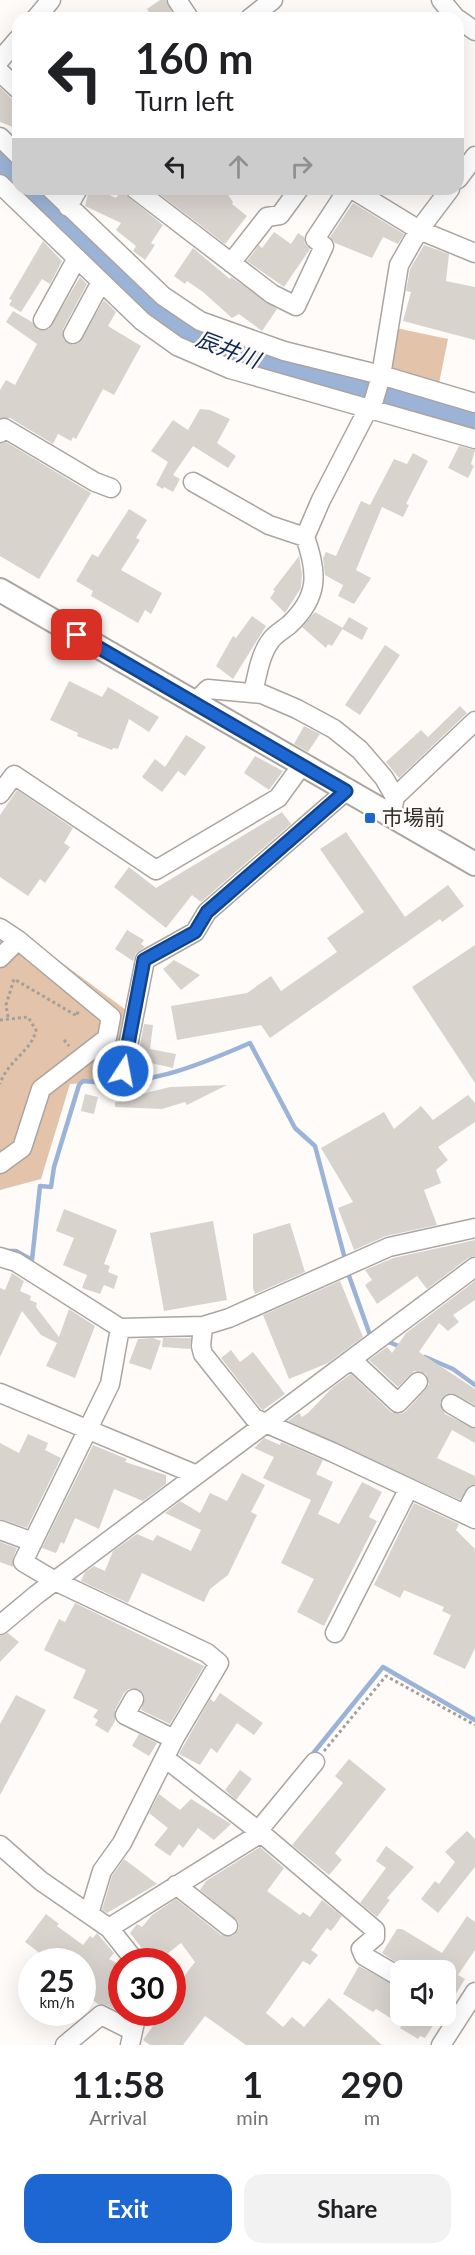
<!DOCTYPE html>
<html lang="en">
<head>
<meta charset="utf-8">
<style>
  body { margin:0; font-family:Lato,"Noto Sans JP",sans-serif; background:#f2f2f2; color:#202124; height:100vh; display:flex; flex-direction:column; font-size:22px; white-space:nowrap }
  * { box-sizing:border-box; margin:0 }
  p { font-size:20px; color:#757577 }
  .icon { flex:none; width:33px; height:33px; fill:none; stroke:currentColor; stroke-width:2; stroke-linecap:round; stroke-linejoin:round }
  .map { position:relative; height:2045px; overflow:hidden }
  .details { display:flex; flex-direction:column; background:#fff; flex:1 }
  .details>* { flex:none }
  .guide { position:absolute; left:12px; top:12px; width:452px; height:183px; border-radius:18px; box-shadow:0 6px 24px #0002; background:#fff; color:#202124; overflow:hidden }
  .controls { position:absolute; left:390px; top:1960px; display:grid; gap:12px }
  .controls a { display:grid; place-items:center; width:66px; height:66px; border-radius:12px; background:#fff; box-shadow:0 6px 24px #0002; font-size:30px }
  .speed { position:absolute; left:18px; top:1948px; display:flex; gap:12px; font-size:30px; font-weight:700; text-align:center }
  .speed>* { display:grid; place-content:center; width:78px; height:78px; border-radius:50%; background:#fff; box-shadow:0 6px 24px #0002; line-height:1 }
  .speed small { font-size:15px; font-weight:400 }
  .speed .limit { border:9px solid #d22; background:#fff; color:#111 }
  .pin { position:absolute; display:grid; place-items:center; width:51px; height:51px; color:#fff; margin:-26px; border-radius:12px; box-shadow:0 3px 9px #0006 }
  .me { position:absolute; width:66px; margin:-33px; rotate:11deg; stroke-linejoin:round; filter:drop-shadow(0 0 4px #0008) }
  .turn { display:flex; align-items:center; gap:21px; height:126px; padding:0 24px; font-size:27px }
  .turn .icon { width:78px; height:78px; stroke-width:2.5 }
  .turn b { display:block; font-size:42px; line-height:51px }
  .lanes { display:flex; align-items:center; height:57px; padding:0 24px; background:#0003; justify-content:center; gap:30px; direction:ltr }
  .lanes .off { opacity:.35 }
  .eta { display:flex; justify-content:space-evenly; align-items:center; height:102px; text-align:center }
  .eta b { font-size:36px; font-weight:700; line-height:42px }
  .cta { display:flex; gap:12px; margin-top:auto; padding:12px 24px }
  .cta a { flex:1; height:69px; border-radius:18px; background:#1d67d2; color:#fff; font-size:24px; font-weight:700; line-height:69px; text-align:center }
  .cta a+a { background:#f2f2f2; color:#202124 }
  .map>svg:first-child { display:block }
  .green { fill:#e3c3a9 }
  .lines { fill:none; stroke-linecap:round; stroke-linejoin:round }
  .stream { stroke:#9bb3d7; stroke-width:4.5 }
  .river { stroke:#9bb3d7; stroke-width:28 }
  .building { fill:#d9d3ce }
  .minor-casing { stroke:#aba5a1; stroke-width:21 }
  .major-casing { stroke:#aba5a1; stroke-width:26 }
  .path { stroke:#a2a09d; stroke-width:3; stroke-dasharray:3 3; stroke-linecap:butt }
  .minor { stroke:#fff; stroke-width:18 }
  .major { stroke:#fff; stroke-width:22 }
  .route-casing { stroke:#134388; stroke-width:15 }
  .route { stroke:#1d67d2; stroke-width:10 }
  .poi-dot { fill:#1d67d2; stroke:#fefbf8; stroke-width:2 }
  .labels { text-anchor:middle; stroke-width:5; stroke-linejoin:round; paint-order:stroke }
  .poi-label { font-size:21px; fill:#312f2d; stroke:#fefbf8; text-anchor:start }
  .water-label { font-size:22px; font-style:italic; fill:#0c2956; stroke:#fefbf8 }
</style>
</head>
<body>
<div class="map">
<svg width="475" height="2045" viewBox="0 0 475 2045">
  <rect width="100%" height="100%" fill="#fefbf8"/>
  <path class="green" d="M396 328 448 339 438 388 388 368Z
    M0 917 130 1013 114 1081 70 1084 41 1179 0 1190Z"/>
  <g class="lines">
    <path class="stream" d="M6 1251H16L32 1260 40 1186 51 1187 54 1167 79 1085 83 1081C144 1088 195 1067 250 1043L295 1128 315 1146 345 1259
      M348 1273 370 1335
      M389 1342 403 1348
      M425 1357 453 1369 475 1385
      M311 1756 383 1667 475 1720"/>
    <path class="river" d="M0 162 18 179
      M29 189 154 310 190 334 249 359 475 422"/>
  </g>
  <path class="building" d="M160 0H166L175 18H153L147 9Z
    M0 87 11 98 18 100V129L0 122Z
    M89 189H97L116 198 121 191 163 225 151 243 155 245 145 260 133 251 136 246 116 230 121 223 85 206Z
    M153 189H224L233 202 232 204 247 216 225 244Z
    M353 203 404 234 398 244 383 237 372 258 335 243 330 237Z
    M274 232 291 244 298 233 304 237 305 244 310 249 284 287 247 261 259 245 262 248Z
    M43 241 62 261 50 284 42 279 21 312 9 305 12 300 9 299Z
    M424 245 449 254 446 281 475 287V340L403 321 411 292 406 291 410 269Z
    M193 248 230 279 231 277 277 309 262 331 239 314 232 318 203 292 187 281 185 284 174 276Z
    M80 277 87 284 63 329 64 340 73 345 79 343 104 300 116 312 108 326 141 346 114 395 103 389 76 439 73 437 71 441 58 434 53 444 10 418H0V390L6 380 15 385 37 344 6 322 13 311 32 322 38 330 49 329Z
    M200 409 210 410 230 419 217 443 236 456 228 468 193 446 173 475 180 479 173 492 164 487 163 489 156 485 168 462 151 451 173 420 188 430Z
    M6 442 91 493 39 579 0 556V444Z
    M459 446 475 450 471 464 474 466 468 478 448 468Z
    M413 453 428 461 406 504 409 505 403 517 382 507 356 570 371 578 354 604 338 596 343 585 325 575 323 558 326 552 336 556 361 501 370 505 394 459 407 464Z
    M129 509 147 520 136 538 140 540 121 570 162 593 151 614 145 610 138 623 91 596 93 591 76 581 92 554 98 557Z
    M299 556 302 574 301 588 285 613 270 598 275 591 273 590Z
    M315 612 343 628 332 646 328 644 326 648 302 627Z
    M252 616 266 626 233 679 216 666 233 636 236 638Z
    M349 617 368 628 362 640 342 629Z
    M385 645 400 655 360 715 345 705Z
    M69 681 102 697 108 687 159 717 149 732 129 719 118 749 113 748 112 750 77 736 78 733 50 720Z
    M460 706 467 713 399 778 386 762 421 730 428 737Z
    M304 726 320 734 308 752 294 744Z
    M186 735 206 747 185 776 178 771 162 792 142 777 155 759 165 767Z
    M255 756 283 771 269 790 244 773Z
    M17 790 73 828 64 843 70 847 45 883 40 879 28 896 0 877V815Z
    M282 812 291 824 201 902 192 895 166 928 114 887 129 867 156 888Z
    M346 832 405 917 448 885 464 906 442 922 440 919 270 1038 261 1025 177 1040 171 1006 247 993 271 976 281 991 337 952 327 938 364 912 320 849Z
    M127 930 144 940 141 944 145 947 136 953 133 961 115 949Z
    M475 945V1083L412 987Z
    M174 960 200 975 181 990 163 969Z
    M144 1024 153 1025 150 1049 176 1054 173 1068 137 1060Z
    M227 1085 187 1105 185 1102 162 1109 115 1107V1102L121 1101V1090H126V1088L142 1087V1094L170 1087Z
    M85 1094 98 1097 94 1114 81 1111Z
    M468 1095 475 1103V1122L438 1147 448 1160 436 1170 441 1183 424 1190 437 1225 386 1236 354 1250 338 1208 353 1202 321 1148 384 1112 394 1129 421 1106 433 1120Z
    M64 1209 117 1230 104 1264 110 1266 108 1272 118 1276 114 1289 104 1285 100 1294 82 1288 87 1275 63 1265 74 1238 56 1231Z
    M213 1221 227 1300 164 1311 150 1233Z
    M290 1223 305 1272 255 1294 253 1288V1234Z
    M475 1240V1256L468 1258 427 1289 417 1276 377 1304 365 1285 372 1280 365 1270 393 1258Z
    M12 1273 24 1281 20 1291 31 1296 30 1300 37 1303 36 1307 59 1337 69 1309 95 1326 75 1378 46 1366 57 1343 41 1335 22 1311 0 1357V1288L5 1290Z
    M340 1281 363 1337 328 1363 289 1379 263 1315Z
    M475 1281V1300L453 1315 459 1322 448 1331 439 1323 419 1352 475 1389V1405L452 1393 445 1395 440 1403 445 1414 475 1429V1443L452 1430 437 1458 475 1476V1484L469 1486 460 1500 288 1421 299 1413 302 1417 308 1413 333 1387 351 1374 391 1412 401 1414 406 1411 426 1389 429 1384 426 1374 414 1371 398 1387 369 1360 387 1347 392 1353 406 1333Z
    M153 1338 161 1341 151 1370 129 1363 138 1339Z
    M163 1338H191L190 1349 162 1347Z
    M231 1350 240 1362 253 1352 285 1394 263 1410 261 1409 221 1358Z
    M28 1434 48 1443 45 1450 61 1458 27 1528 0 1519V1443L19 1453Z
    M264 1438 280 1445 281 1442 323 1460 316 1474 333 1482 318 1514 339 1524 362 1482 382 1492 369 1517 377 1521 324 1626 297 1612 314 1579 281 1563 311 1500 263 1478 274 1457 254 1448Z
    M93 1445 127 1459 125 1462 166 1475V1484L143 1501 114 1489 99 1529 75 1518 64 1544 61 1542 56 1553 42 1548Z
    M242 1473 265 1485 251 1512 257 1515 228 1575 210 1589 204 1602 142 1573 128 1603 81 1581 85 1572 94 1566 105 1571 113 1551 137 1534 153 1541 157 1535 191 1551 201 1530 165 1513 180 1501 200 1513 210 1493 227 1501Z
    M414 1503 459 1524 456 1530 475 1549V1648L465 1669 433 1654 451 1615 442 1611 444 1607 404 1590 400 1598 374 1585Z
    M0 1542 17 1548 13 1558V1567L0 1562Z
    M75 1603 204 1666 170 1724 141 1710 145 1698 139 1689H129L124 1693 115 1710V1721L108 1733 95 1725 98 1720 93 1717 98 1710 73 1698 86 1670 44 1650 59 1619 65 1622Z
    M8 1633 19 1642 0 1662V1636Z
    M220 1693 263 1723 254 1735 237 1723 217 1753 211 1748 200 1765 179 1754 210 1699 214 1702Z
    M16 1695 46 1710 0 1795V1724Z
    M139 1734 157 1743 149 1756 132 1746Z
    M349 1759 386 1789 335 1853 342 1860 329 1875 292 1845 343 1783 335 1776Z
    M240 1770 252 1779 236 1800 225 1790Z
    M159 1794 180 1810 191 1799 231 1824 214 1840 198 1828 183 1848 179 1844 170 1856 154 1845 168 1828 149 1813Z
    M467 1831 475 1839V1867L438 1913 421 1899 435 1881 439 1884 455 1862 445 1852Z
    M386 1846 414 1867 387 1898 390 1900 377 1917 360 1903 386 1868 376 1861Z
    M260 1847 284 1868 267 1891 300 1915 303 1912 310 1917 322 1900 342 1916 331 1931 327 1928 311 1950 318 1955 310 1965 303 1961 266 2013 283 2027 292 2017 304 2027 329 1998 382 2045H246L205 2016 183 2045H150L143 2040 162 2013H172V1992L195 1962 181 1943 163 1957 161 1954 152 1961 130 1933 137 1924 142 1927 152 1915 176 1899 221 1935 233 1936 239 1928 238 1921 200 1890 206 1881Z
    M124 1859 157 1884 107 1913 102 1910 112 1876Z
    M46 1914 59 1924 57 1926 83 1945 90 1936 93 1938 97 1933 114 1953 109 1959 122 1966V2013L106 2005 98 2004 82 1992V1962H41L45 1957 25 1942Z
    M467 1916 475 1922V1950L458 1975 465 1979 446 2010V1971H409L382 1953 397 1929H402L442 1953Z
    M359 1966 400 1988V2016H439L425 2038 420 2036 418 2039 400 2028 402 2025 376 2009 373 2012 343 1994Z"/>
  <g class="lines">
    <g class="minor-casing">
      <path id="minor" d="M177 0 189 18
        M441 0 456 18
        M36 18 51 0
        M250 18 273 0
        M458 19 475 31
        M0 60 18 39
        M0 72 18 89
        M0 137 18 155
        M458 179 475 156
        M0 184 142 321 177 346 230 369 475 439
        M51 189 163 296 200 321 284 351 381 375 475 403
        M135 189 272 294 296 306 324 246 315 239 348 189
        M352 189 419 230 475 253
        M68 207 78 189
        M231 263 267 217 280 215 299 189
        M43 320 77 258
        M73 334 101 282
        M371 410 381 376 399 265 419 230 450 189
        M0 433 4 428 95 482 111 488
        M193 482 269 525 305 537
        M253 693C257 676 260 654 271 640 275 634 283 630 289 625 319 597 318 573 305 537L321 500 368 409
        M194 703 208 689 262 694 297 709 334 729 360 750 384 778 395 797 391 816
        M0 794 14 775 156 870 278 798 302 765
        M395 797 475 721
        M0 928 18 940
        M0 958 18 940 111 1017 107 1038 41 1089 22 1148 0 1164
        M123 1071 145 960 195 932 207 912 346 791
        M0 1257 16 1262 120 1328 203 1326 229 1318 389 1247 475 1228
        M203 1326 201 1346 203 1354 254 1418 332 1452 475 1519
        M352 1360 398 1403 418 1382
        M0 1393 197 1475
        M451 1404 475 1418
        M465 1514 475 1495
        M0 1530 33 1542
        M0 1625 36 1595 475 1267
        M335 1633 409 1488
        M134 1699 125 1715 174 1739
        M165 1758 261 1833 375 1930V1937L361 1949 364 1956 400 1977
        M258 1831 315 1762
        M0 1845 41 1881 109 1928 136 1962
        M176 1885 228 1926
        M89 1914 102 1871 122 1843 174 1739 219 1663 207 1653 55 1581 23 1562 110 1384 120 1328
        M109 1928 261 1833
        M65 2045 101 2015 133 2031
        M130 2045 137 2013
        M441 2045 475 1992"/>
    </g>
    <g class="major-casing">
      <path id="major" d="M0 590 475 864"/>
    </g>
    <path class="path" d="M8 1017 6 1005 14 979 77 1016 78 1011
      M0 1020 28 1017 36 1030C32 1051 7 1061 0 1084
      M64 1040 69 1046
      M324 1751 386 1676 475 1725"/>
    <use href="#minor" class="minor"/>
    <use href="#major" class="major"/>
  </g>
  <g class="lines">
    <g class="route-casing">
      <path id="route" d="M77 635 346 791 207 912 195 932 144 960 123 1071"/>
    </g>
    <use href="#route" class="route"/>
  </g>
  <rect class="poi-dot" x="364" y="812" width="12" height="12" rx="3"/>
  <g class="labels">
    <g class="poi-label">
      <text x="382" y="825">市場前</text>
    </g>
    <g class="water-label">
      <text transform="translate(228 349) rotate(21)" y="8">辰井川</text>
    </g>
  </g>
</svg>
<div class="controls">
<a><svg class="icon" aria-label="sound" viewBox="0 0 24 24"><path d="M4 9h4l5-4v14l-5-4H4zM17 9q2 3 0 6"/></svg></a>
</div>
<div class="speed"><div>25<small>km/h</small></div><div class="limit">30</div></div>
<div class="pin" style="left:77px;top:635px;background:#d93025"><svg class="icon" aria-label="arrive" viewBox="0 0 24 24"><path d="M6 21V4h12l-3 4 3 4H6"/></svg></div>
<svg class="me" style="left:123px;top:1071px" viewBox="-20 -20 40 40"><circle r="17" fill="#1d67d2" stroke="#fff" stroke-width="3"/><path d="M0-11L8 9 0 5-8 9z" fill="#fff"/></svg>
<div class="guide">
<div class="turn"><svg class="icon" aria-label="left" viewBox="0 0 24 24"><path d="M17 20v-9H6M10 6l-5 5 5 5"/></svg><div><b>160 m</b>Turn left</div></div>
<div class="lanes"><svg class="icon" aria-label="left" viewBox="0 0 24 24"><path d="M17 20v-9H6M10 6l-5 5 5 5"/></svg><svg class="icon off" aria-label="ahead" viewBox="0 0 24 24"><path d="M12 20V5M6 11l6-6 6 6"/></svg><svg class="icon off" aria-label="right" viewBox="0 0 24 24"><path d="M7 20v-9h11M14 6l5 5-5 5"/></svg></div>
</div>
</div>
<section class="details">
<div class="eta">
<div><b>11:58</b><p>Arrival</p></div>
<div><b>1</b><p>min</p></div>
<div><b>290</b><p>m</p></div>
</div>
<div class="cta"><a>Exit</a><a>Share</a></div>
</section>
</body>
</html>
